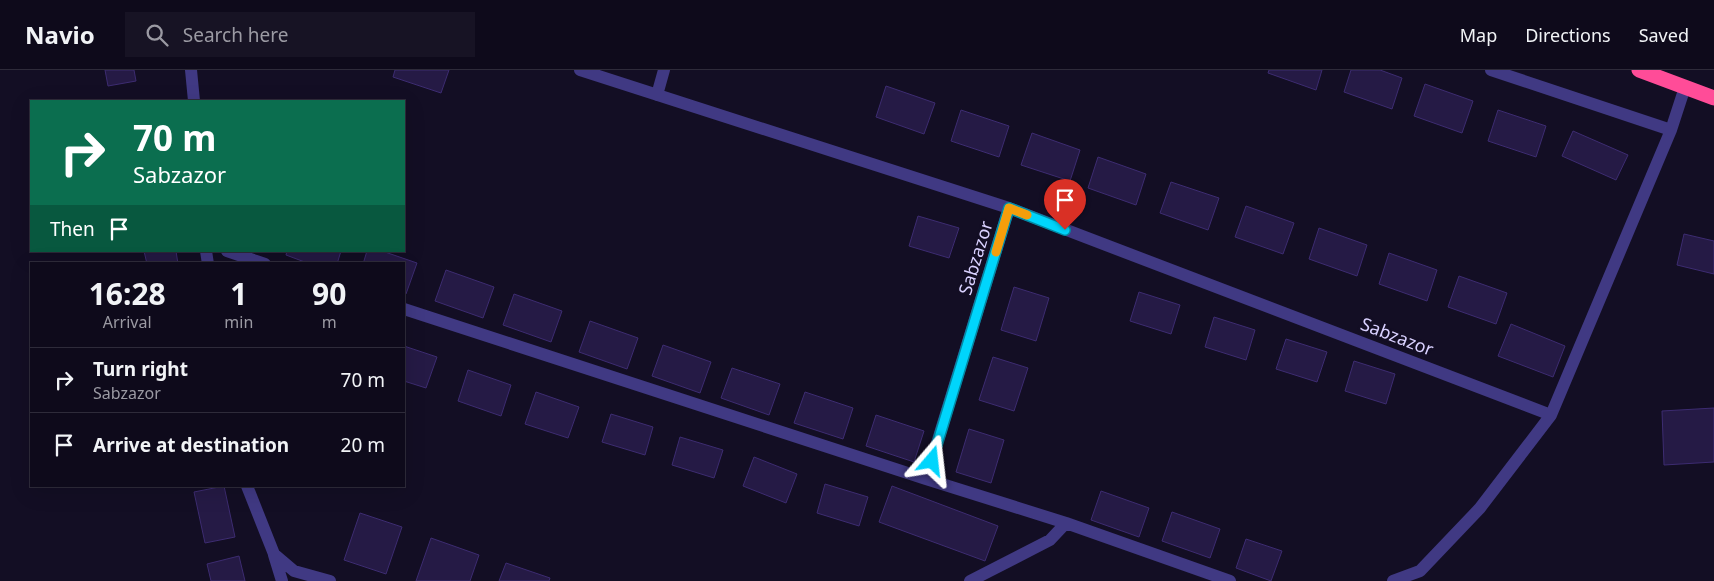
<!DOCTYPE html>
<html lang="en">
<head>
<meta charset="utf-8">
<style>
  body { margin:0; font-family:"Noto Sans",sans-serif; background:#171324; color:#f1f3f6; height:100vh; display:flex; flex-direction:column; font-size:19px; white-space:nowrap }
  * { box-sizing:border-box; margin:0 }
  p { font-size:16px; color:#9b9aa3 }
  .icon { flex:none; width:28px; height:28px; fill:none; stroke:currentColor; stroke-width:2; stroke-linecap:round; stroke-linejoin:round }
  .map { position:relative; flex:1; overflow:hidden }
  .panel { position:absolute; left:30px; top:192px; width:375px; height:225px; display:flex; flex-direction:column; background:#0e0a1b; border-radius:0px; box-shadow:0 5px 20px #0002,0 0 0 1px #2e2b3a }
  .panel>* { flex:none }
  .banner { position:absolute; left:30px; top:30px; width:375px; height:152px; border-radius:0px; box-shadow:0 5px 20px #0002,0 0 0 1px #2e2b3a; background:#0b6e4f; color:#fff; overflow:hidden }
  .pin { position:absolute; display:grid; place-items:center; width:42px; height:42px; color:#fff; margin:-51px -21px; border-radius:50% 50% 50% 0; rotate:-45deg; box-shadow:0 0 5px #0007 }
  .pin .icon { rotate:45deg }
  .me { position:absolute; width:55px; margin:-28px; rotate:17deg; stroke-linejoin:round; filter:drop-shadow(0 0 4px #0008) }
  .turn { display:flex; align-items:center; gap:18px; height:105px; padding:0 20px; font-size:22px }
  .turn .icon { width:65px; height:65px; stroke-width:2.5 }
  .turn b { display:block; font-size:35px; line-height:42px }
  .then { display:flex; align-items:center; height:48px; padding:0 20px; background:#0003; gap:10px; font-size:19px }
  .eta { display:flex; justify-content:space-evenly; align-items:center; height:85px; text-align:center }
  .eta b { font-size:30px; font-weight:700; line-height:35px }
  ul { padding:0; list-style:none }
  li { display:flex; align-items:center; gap:15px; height:65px; padding:0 20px; border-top:1px solid #2e2b3a }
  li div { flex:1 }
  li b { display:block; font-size:19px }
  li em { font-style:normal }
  header { display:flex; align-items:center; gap:30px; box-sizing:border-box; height:70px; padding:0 25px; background:#0e0a1b; border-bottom:1px solid #2e2b3a }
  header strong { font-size:24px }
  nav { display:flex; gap:28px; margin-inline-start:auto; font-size:18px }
  .search { width:350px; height:45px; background:#171324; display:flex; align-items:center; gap:12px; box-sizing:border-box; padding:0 18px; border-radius:0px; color:#9b9aa3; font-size:19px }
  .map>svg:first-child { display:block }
  .building { fill:#251a45; stroke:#3d2c71 }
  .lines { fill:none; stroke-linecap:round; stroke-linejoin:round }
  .minor { stroke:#403983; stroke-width:12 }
  .highway { stroke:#ff4c98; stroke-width:15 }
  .route-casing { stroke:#008aa4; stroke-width:12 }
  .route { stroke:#00d5fc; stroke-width:9 }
  .slow { stroke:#f59e0b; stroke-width:9 }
  .labels { text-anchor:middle; stroke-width:5; stroke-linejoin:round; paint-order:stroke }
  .street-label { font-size:18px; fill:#d9d1ff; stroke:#130e24 }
</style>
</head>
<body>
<header>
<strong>Navio</strong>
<div class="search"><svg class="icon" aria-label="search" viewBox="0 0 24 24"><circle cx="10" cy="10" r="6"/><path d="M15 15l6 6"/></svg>Search here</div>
<nav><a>Map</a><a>Directions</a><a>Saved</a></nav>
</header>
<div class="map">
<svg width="1714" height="511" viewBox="0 0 1714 511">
  <rect width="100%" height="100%" fill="#130e24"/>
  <path class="building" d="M105 0H134L136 11 108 16Z
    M395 0H449L441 23 393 7Z
    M1269 0H1322L1316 20 1268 3Z
    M1351 0H1380L1402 8 1392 39 1344 22Z
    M1425 14 1473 31 1462 63 1414 46Z
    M886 16 935 33 924 64 876 47Z
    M961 40 1009 56 999 87 951 71Z
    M1498 40 1546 56 1536 87 1488 71Z
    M1573 61 1628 85 1616 110 1562 86Z
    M1032 63 1080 80 1070 111 1021 95Z
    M1098 87 1146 104 1136 135 1088 118Z
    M1171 112 1219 128 1208 160 1160 143Z
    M1246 136 1294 153 1283 184 1235 167Z
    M918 146 959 158 949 188 909 176Z
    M1319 158 1367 175 1357 206 1309 189Z
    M1684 164 1714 171V204L1677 195Z
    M144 181H176L178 194H147Z
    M287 181H341L337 194H310L286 185Z
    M367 181H382L417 193 406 224H404V194H363Z
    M1389 183 1437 200 1427 231 1379 214Z
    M446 200 494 217 483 248 435 231Z
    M1459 206 1507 223 1496 254 1448 237Z
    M1014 217 1049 228 1036 271 1001 260Z
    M1139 222 1180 235 1171 264 1130 251Z
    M514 224 562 241 551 272 503 255Z
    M1214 247 1255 260 1246 290 1205 277Z
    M590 251 638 268 627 299 579 282Z
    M1511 254 1565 276 1553 307 1498 286Z
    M1286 269 1327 282 1317 312 1276 299Z
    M663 275 711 292 700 323 652 306Z
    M404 276 437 287 426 318 404 311Z
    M993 287 1028 298 1014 341 979 330Z
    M1354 291 1395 304 1386 334 1345 321Z
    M732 298 780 314 769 345 721 328Z
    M468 300 511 315 501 346 458 331Z
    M536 322 579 337 568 368 525 354Z
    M805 322 853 338 843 369 794 353Z
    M1714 338V392L1664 395 1662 341Z
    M611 344 653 357 645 385 602 372Z
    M876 345 924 361 914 392 866 376Z
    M969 359 1004 370 991 413 956 402Z
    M680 367 723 380 714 408 672 395Z
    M754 387 797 404 786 433 743 416Z
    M825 414 868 427 859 456 817 443Z
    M224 416 235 467 205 473 194 422Z
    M892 416 998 456 985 491 879 452Z
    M1101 421 1149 438 1139 467 1091 450Z
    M1172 442 1220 459 1210 488 1162 471Z
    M360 443 402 457 386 504 344 490Z
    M431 468 479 485 470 511H416Z
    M1246 469 1282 481 1271 511 1236 498Z
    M239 486 245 511H211L207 494Z
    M506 493 550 508 549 511H499Z"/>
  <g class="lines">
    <path class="minor" d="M191 0 194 31
      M580 0 1009 138
      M1491 0 1671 60
      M657 25 664 0
      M206 181 208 194
      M227 181 265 194
      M404 239 926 409
      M247 416 274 484 294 501 330 511
      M1066 453 1230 511
      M274 485 282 511
      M970 511 1050 470 1066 453 926 409 1009 138 1551 345
      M1393 511 1420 501 1480 438 1551 345 1671 60 1685 17"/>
    <path class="highway" d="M1639 0 1714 28"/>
  </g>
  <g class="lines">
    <g class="route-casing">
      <path id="route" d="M932 391 1009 138 1065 160"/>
    </g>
    <use href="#route" class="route"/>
    <path class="slow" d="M996 182 1009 138 1027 145"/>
  </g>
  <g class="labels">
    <g class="street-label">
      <text transform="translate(976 188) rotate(-73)" y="6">Sabzazor</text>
      <text transform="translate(1397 267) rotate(21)" y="6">Sabzazor</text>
    </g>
  </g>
</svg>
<div class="pin" style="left:1065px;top:160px;background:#d93025"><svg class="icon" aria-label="arrive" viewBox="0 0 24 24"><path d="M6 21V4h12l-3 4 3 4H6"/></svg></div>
<svg class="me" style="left:932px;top:391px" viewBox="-20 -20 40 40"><path d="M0-17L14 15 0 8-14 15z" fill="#00d5fc" stroke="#fff" stroke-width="4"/></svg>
<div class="banner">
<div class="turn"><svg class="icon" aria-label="right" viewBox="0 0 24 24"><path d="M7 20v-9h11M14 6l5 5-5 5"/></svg><div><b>70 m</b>Sabzazor</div></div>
<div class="then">Then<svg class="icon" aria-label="arrive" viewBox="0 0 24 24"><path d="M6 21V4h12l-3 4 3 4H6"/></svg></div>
</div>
<section class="panel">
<div class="eta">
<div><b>16:28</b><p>Arrival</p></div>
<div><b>1</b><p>min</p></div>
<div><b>90</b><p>m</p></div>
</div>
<ul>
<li><svg class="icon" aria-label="right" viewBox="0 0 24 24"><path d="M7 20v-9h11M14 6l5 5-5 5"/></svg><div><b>Turn right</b><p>Sabzazor</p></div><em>70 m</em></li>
<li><svg class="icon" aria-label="arrive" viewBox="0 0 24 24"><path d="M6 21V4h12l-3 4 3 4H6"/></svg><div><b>Arrive at destination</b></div><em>20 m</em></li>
</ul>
</section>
</div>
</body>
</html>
